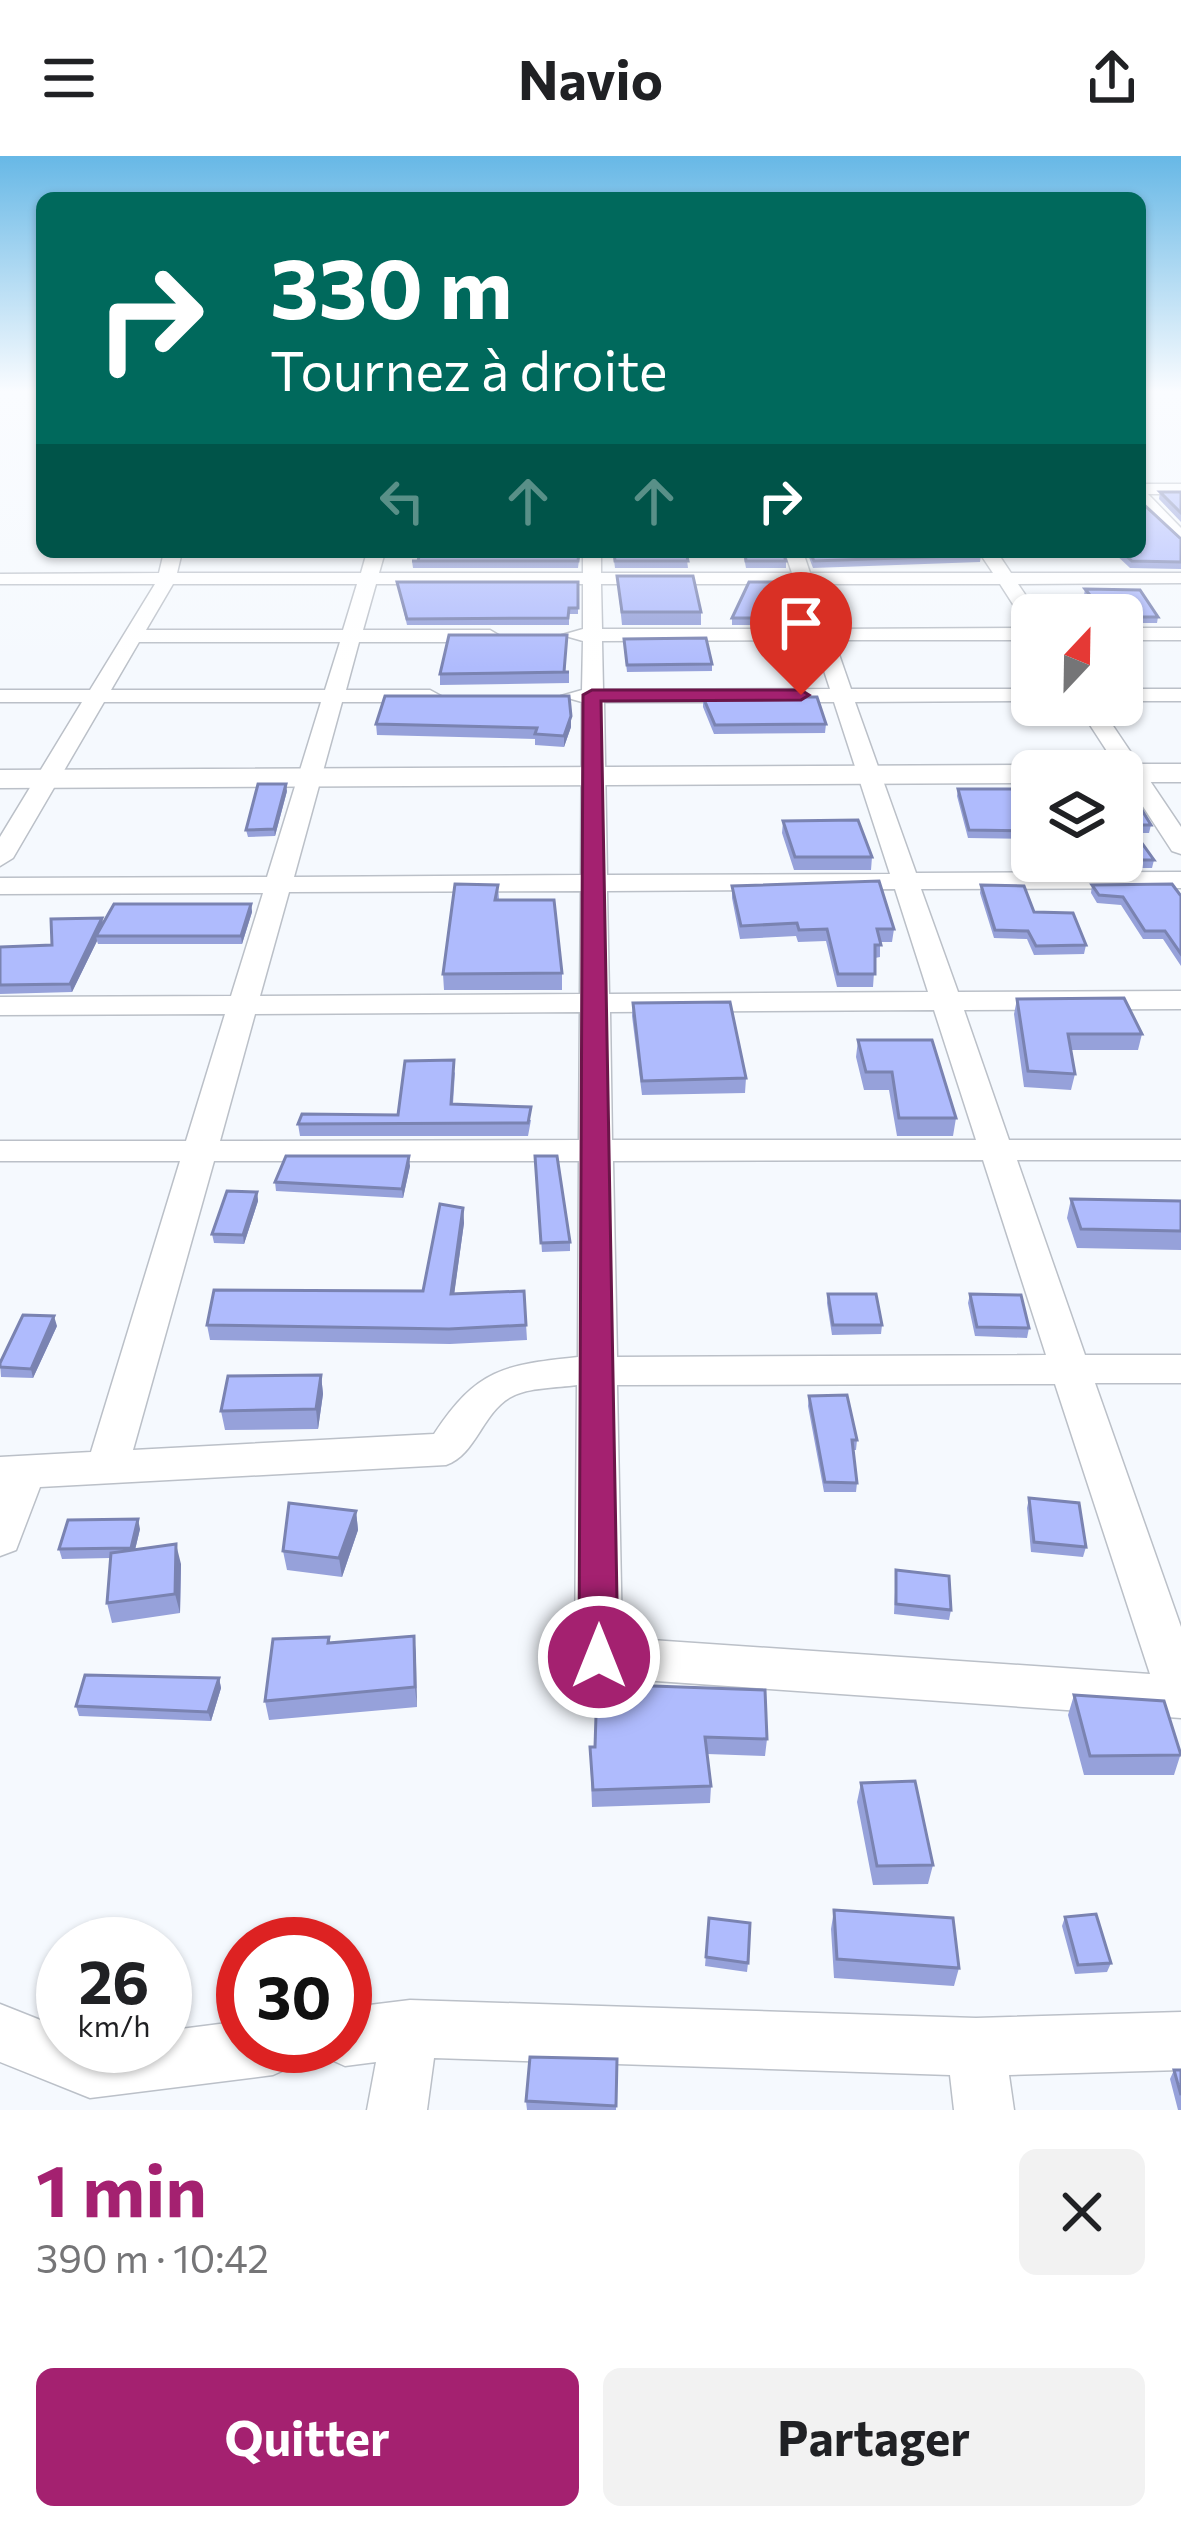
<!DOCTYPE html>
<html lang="fr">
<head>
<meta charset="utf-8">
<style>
  body { margin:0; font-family:Commissioner,sans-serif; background:#f2f2f2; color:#202124; height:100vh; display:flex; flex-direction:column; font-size:45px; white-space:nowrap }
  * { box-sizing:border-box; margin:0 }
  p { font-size:39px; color:#757577 }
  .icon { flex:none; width:66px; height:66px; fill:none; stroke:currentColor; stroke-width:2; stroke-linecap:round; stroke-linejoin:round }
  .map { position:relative; height:1954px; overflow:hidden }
  .sheet { display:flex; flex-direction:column; background:#fff; flex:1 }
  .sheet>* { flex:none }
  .top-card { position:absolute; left:36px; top:36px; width:1110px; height:366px; border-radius:18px; box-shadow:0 3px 9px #0004; background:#00695c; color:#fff; overflow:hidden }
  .needle { width:78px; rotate:22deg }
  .buttons { position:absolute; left:1011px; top:438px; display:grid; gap:24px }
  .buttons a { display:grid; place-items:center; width:132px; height:132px; border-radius:18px; background:#fff; box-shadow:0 3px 9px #0004; font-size:60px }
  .speed { position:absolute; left:36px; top:1761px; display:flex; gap:24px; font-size:60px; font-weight:700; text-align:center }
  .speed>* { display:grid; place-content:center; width:156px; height:156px; border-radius:50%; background:#fff; box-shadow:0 3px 9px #0004; line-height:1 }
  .speed small { font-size:30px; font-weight:400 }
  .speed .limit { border:18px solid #d22; background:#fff; color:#111 }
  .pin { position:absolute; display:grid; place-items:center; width:102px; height:102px; color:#fff; margin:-123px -51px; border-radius:50% 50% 50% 0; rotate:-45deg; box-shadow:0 0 12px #0007 }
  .pin .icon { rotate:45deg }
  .me { position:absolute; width:132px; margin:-66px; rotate:0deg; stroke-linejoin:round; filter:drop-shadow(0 0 9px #0008) }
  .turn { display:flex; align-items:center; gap:42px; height:252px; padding:0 36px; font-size:54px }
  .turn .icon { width:156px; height:156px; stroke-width:2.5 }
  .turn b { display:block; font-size:84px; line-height:102px }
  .lanes { display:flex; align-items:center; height:114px; padding:0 36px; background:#0003; justify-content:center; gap:60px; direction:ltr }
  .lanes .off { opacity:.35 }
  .round { display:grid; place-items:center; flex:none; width:126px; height:126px; border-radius:18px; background:#f2f2f2 }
  .headline { display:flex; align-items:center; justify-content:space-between; height:204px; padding:0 36px }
  h1 { font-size:72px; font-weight:700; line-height:90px; color:#a42170 }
  .cta { display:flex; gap:24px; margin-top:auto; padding:24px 36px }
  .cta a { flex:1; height:138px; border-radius:18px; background:#a42170; color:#fff; font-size:48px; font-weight:700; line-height:138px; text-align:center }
  .cta a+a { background:#f2f2f2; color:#202124 }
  header { display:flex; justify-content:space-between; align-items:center; height:156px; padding:0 36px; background:#fff; font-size:54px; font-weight:700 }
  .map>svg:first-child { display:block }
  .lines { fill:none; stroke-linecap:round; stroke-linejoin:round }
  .minor-casing { stroke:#bbc0c8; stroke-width:3 }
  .tertiary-casing { stroke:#bbc0c8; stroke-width:3 }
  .minor { fill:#fff; fill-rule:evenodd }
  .tertiary { fill:#fff; fill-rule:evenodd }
  .wall { fill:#96a1da }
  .shaded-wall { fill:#7a83b1 }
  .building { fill:#afbbfd; stroke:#7a83b1; stroke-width:3 }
  .route { fill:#a42170; stroke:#6b1549; stroke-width:3 }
</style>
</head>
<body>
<header><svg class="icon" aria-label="menu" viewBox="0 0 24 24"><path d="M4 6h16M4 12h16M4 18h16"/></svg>Navio<svg class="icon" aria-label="share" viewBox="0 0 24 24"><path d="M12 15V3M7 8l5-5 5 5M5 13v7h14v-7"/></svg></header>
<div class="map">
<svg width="1181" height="1954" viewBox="0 0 1181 1954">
  <rect width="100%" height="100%" fill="#f5f9fe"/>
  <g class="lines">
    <g class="minor-casing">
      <path id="minor" d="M1140 328H1181V338H1148L1181 372V387L1140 347Z
        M164 396H182L177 417H361L367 396H385L379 417H583V396H601V417H792L785 396H803L810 417H993L979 396H997L1011 417H1181V427L1018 428 1039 459H1032V469L1025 467 1000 428H814L830 473 1032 472V484H834L851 533H1032V545L855 546 916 717 1181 716V732L921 733 958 836 1181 835V853L964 854 1009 984H1181V1004H1017L1085 1199H1181V1227H1095L1181 1471V1562L599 1521 582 1515 575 1501 577 1229C557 1232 529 1231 511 1241 482 1257 476 1299 446 1309L40 1331 16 1394 0 1400V1301L91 1296 180 1005H0V985H186L225 858 0 859V841L231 840 263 737 0 738V722L267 721 321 546H104L13 702 0 710V681L82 546H0V534H90L155 428H0V418L159 417ZM173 428H357L343 474H146ZM376 428H583V473L562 479 583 485 582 534 561 540 582 546 581 719 294 721 342 546H430L441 540 430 534H346L359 486H490L500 480 490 474H363ZM601 428H796L810 473H602ZM814 484 830 533 603 534 602 485ZM139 486H340L325 534H111ZM604 546H834L890 718 607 719ZM895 733 928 836 609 838 607 735ZM581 735 580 838 260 840 289 736ZM934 854 976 984H612L610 856ZM580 856 579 984 220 985 255 858ZM983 1004 1046 1199 617 1201 613 1005ZM214 1005H579L578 1201C503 1209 477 1213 434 1278L133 1294ZM1055 1228 1150 1518 622 1482 617 1229Z
        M1122 472H1181V484H1122Z
        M1122 533H1181V545H1122Z
        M1077 549H1099L1181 671V698L1172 695Z
        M410 1844 976 1862 1181 1856V1914L1009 1919 1014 1954H954L950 1919 434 1902 427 1954H367L376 1906 345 1910 325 1901 320 1890H345V1852Z
        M0 1848 63 1873V1890H165V1875L243 1865V1890H302L293 1910 273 1919 90 1942 0 1906Z"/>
    </g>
    <g class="tertiary-casing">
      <path id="tertiary" d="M1122 608H1181V626H1122V615H1109Z
        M1032 609 1045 615H1032V627L0 632V614Z"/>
    </g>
    <use href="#minor" class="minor"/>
    <use href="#tertiary" class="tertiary"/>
  </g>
  <path class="wall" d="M1160 336H1181V366L1159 343Z
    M1181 383V413L1130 412 1113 396H1140Z
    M580 396 578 412H413L412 405Z
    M613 396H707H686L688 412H615Z
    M743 396H783L786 405V412H746Z
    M807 396H979L981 399 980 406 813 412Z
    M617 420 701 456V469H622Z
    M397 426H578V458H569V469H407Z
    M790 433 788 437 793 462V469H732V462Z
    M1085 433 1158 461 1157 467H1122V459H1100L1084 439Z
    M567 479 565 516H569V527L440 529V518Z
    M624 489 712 508V515L627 516Z
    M703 541 826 568 825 577 714 578 703 551Z
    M376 568 571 571 564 591 535 589V583L377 579Z
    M958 633H1032V683L968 682 957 640Z
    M287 635 275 680 248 681 246 674Z
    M1122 641 1151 669 1149 677H1134L1154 704 1152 712H1075L1071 705H1122Z
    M783 665 872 701 871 714H794L782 677Z
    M498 729 499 744 562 817V834H444L443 818Z
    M981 729 1034 756 1086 789 1084 798 1034 799 1027 783 994 782 980 737Z
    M1092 729 1181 740V810L1163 783H1143L1121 749 1097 747 1091 737Z
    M732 730 894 773 892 786H880V801L875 802 873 831H837L826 785 798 786 796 780 740 783 732 742Z
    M251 748 252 756 242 788H98L97 785 72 836 0 838V791L52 789 103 767Z
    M1017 843 1142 878 1138 894H1070L1075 918 1071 934 1024 931 1014 858Z
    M633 847 746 922 745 937 642 939 632 860Z
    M858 884 956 962 953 980H897L889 934H864L856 901Z
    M455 916 453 948 531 964 528 980H300L298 968 398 959Z
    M535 1000 570 1086V1095L542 1096Z
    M410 1010 403 1042 276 1035 275 1026Z
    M257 1036 258 1045 244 1088 214 1087 212 1078Z
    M1071 1043 1181 1045V1094L1077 1092 1067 1062Z
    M463 1052 464 1067 454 1138 524 1135 527 1184 450 1188 210 1184 207 1169 423 1135Z
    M828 1138 882 1169 881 1178 832 1179 827 1147Z
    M970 1138 1029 1172 1027 1182 975 1180 968 1147Z
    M57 1170 33 1222 1 1221 0 1207Z
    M321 1219 323 1238 318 1273 225 1274 221 1255Z
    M809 1240 857 1284 856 1294H853L857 1327 856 1336H824L808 1250Z
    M1029 1342 1086 1391 1083 1401 1031 1396 1027 1352Z
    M356 1355 358 1374 342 1421 287 1414 283 1395Z
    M140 1373 135 1394 181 1408 180 1457 112 1467 107 1447 110 1402 62 1403 59 1393Z
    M896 1414 951 1454 949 1464 894 1458Z
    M414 1480 417 1551 269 1564 265 1545 329 1481 330 1487Z
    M219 1522 221 1532 211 1565 79 1560 76 1550Z
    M597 1528 767 1583 765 1600 707 1598 711 1630 710 1647 592 1651 590 1591H595Z
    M1074 1539 1181 1597 1174 1619H1084L1068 1559Z
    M861 1627 933 1709 928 1728 873 1729 857 1646Z
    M834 1754 959 1812 954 1830 834 1822 831 1773Z
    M1065 1761 1111 1807 1107 1816 1075 1818 1062 1770Z
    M709 1762 748 1807 747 1816 705 1810Z
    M617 1903 616 1954H527L526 1945Z
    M1174 1914H1181V1954H1178L1170 1923Z"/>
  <path class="shaded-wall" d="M571 560V571L564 591V580Z
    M286 628 287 635 275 680 274 673Z
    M251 748 252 756 242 788 241 780Z
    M102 762 104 771 96 780 97 785 72 836 70 828Z
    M409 1000 410 1010 403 1042 402 1033Z
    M257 1036 258 1045 244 1088 243 1079Z
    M463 1052 464 1067 452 1154 451 1138Z
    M54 1160 57 1170 33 1222 31 1213Z
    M321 1219 323 1238 318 1273 316 1253Z
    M356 1355 358 1374 342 1421 339 1402Z
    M138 1363 140 1373 133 1402 131 1392Z
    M176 1388 181 1408 180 1457 175 1438Z
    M414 1480 416 1499 417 1551 415 1531Z
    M219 1522 221 1532 211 1565 208 1556Z"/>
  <path class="building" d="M1160 336H1181V357Z
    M1140 345 1181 383V406L1132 405 1122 396H1140Z
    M420 396H579L578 405H412H418Z
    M614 396H686L688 405H615Z
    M745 396H783L786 405H746Z
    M810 396H979L981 399 814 405Z
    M617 420H693L701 456H622Z
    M397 426H578V452H569L568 462 407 463Z
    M749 426H791L787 434 793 462H732Z
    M1085 433 1140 434 1158 461H1123L1122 465V459H1106Z
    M449 479H567L564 516H569L440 518Z
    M706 482 712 508 627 509 624 483Z
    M385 540H569L571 560 564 580 535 578 537 572 376 568Z
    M703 541H817L826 568 715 569Z
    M258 628H286L274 673 246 674Z
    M958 633H1032V675L969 674Z
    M1122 641H1134L1151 669H1129L1154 704H1122Z
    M858 664 872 701H795L783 665Z
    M879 725 894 773H877L881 789H875V818H838L827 773 799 774 797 767 741 770 732 730Z
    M455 728 498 729 495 744H554L562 817 443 818Z
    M1172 728 1181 740V798L1165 775H1145L1123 741 1099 739 1092 729Z
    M981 729 1024 730 1034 756 1073 757 1086 789 1036 790 1028 775 995 774Z
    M114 748H251L241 780H96Z
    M102 762 70 828 0 829V791L52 789 51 763Z
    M1124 842 1142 878H1068L1075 918 1028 915 1017 843Z
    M730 846 746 922 642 925 633 847Z
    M858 884H932L956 962H899L892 916H866Z
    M454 904 451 948 531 951 528 967 298 968 302 958 398 959 405 905Z
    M286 1000H409L402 1033 275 1026Z
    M535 1000H557L570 1086 541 1087Z
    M227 1035 257 1036 243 1079 212 1078Z
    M1071 1043 1181 1045V1075L1081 1073Z
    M440 1048 463 1052 451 1138 524 1135 526 1169 449 1173 207 1169 214 1134 423 1135Z
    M828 1138H876L882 1169H833Z
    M970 1138 1021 1139 1029 1172 977 1171Z
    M23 1159 54 1160 31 1213 0 1211V1207Z
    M321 1219 316 1253 221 1255 228 1220Z
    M847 1239 857 1284H852L857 1327 825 1326 809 1240Z
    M1029 1342 1079 1347 1086 1391 1034 1386Z
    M289 1347 356 1355 339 1402 283 1395Z
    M138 1363 131 1392 59 1393 68 1364Z
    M176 1388 175 1438 107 1447 111 1397Z
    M896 1414 949 1420 951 1454 896 1448Z
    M414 1480 415 1531 265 1545 273 1483 329 1481 328 1487Z
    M85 1519 219 1522 208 1556 76 1550Z
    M597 1528 765 1534 767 1583 705 1581 711 1630 593 1634 590 1591H595Z
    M1074 1539 1164 1545 1181 1599 1090 1600Z
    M915 1625 933 1709 877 1710 861 1627Z
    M834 1754 953 1762 959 1812 837 1803Z
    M1096 1758 1111 1807 1078 1809 1065 1761Z
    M709 1762 750 1767 748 1807 706 1801Z
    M530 1901 617 1903 616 1950 526 1945Z
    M1174 1914H1181V1939Z"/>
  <linearGradient id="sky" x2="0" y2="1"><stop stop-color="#67b8e6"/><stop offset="0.46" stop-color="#fafcff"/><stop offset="1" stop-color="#fafcff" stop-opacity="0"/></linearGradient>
  <rect width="1181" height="512" fill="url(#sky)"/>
  <path class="route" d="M592 534H801L809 539 801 544 601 545 618 1501 613 1513 599 1518 585 1513 579 1501 583 539Z"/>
</svg>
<div class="buttons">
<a><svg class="needle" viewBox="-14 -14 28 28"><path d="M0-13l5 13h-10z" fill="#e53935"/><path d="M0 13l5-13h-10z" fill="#757577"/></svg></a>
<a><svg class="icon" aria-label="layers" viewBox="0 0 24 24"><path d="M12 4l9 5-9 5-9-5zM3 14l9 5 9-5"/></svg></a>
</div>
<div class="speed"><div>26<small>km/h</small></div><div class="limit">30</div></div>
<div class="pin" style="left:801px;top:539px;background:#d93025"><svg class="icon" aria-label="arrive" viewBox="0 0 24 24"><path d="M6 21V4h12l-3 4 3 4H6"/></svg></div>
<svg class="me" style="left:599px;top:1501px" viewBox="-20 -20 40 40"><circle r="17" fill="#a42170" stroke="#fff" stroke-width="3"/><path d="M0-11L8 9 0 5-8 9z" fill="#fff"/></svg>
<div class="top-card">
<div class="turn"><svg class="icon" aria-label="right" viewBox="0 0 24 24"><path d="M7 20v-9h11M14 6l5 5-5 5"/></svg><div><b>330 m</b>Tournez à droite</div></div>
<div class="lanes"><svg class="icon off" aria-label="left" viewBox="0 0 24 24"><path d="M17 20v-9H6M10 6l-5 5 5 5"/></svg><svg class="icon off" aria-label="ahead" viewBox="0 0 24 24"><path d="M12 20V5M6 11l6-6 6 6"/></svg><svg class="icon off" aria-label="ahead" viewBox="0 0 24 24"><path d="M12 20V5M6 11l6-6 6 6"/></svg><svg class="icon" aria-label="right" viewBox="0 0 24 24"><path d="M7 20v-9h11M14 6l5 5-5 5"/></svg></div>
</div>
</div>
<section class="sheet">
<div class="headline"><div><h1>1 min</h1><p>390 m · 10:42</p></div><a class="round"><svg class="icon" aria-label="close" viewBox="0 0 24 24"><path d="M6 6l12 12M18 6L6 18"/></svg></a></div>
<div class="cta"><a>Quitter</a><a>Partager</a></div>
</section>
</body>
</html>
